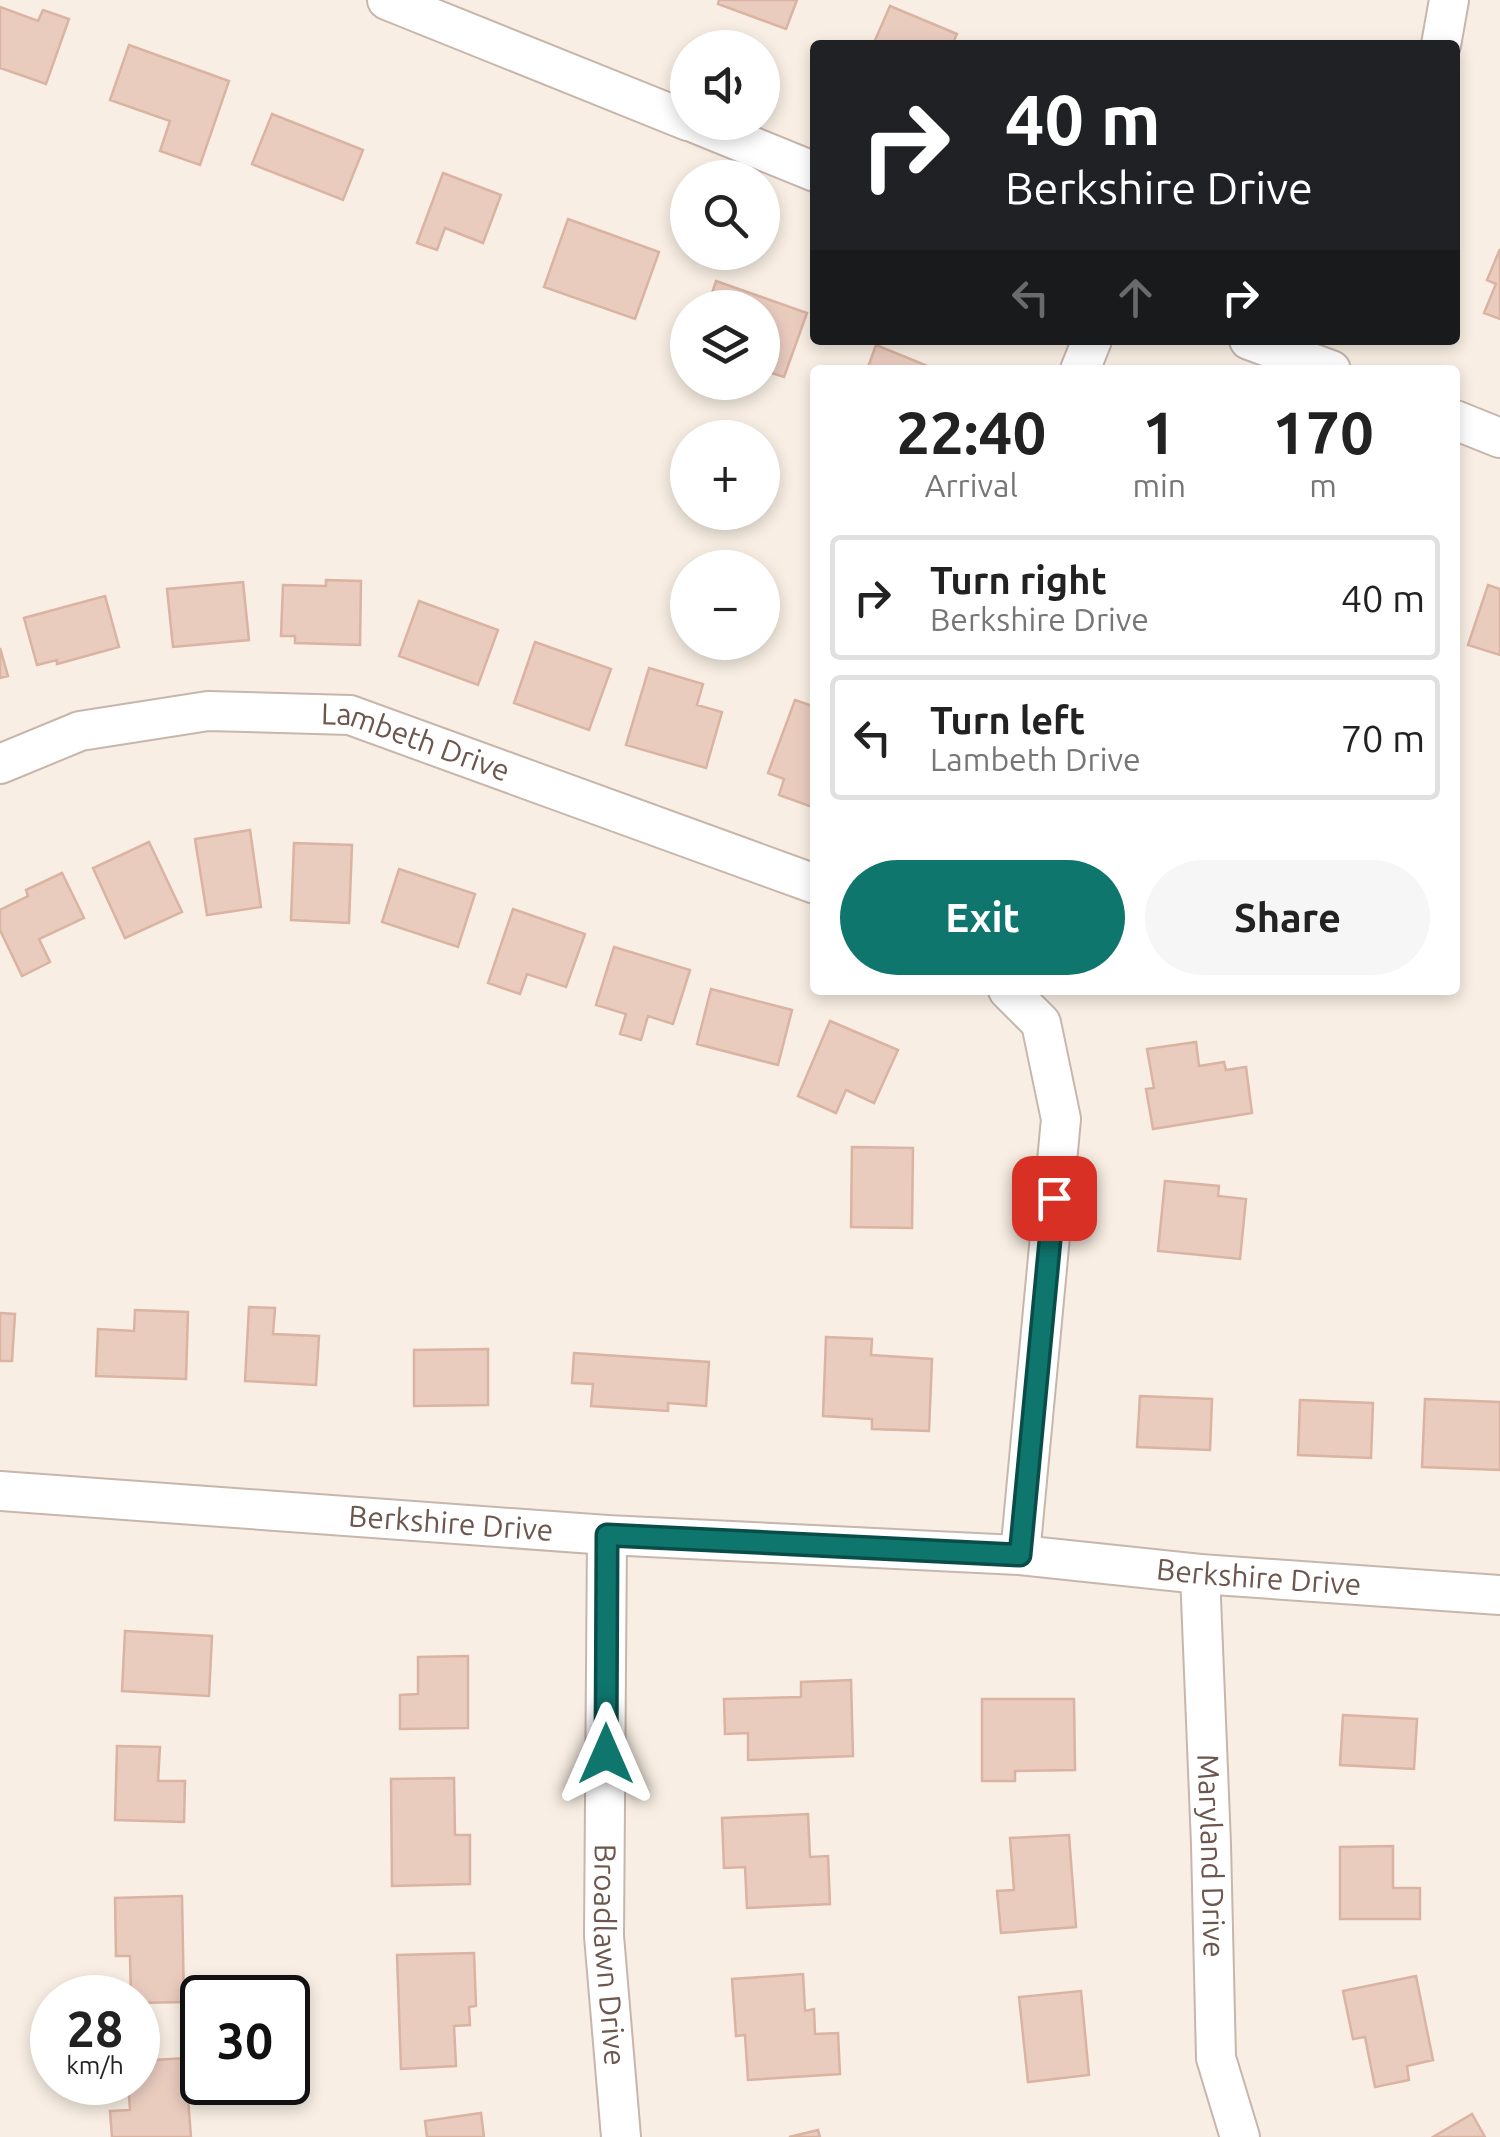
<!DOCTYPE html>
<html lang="en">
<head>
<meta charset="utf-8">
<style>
  body { margin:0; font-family:Ubuntu,sans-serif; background:#f6f6f6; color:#222; height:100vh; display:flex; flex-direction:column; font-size:38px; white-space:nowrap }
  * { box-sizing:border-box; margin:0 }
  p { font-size:32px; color:#767676 }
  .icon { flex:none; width:55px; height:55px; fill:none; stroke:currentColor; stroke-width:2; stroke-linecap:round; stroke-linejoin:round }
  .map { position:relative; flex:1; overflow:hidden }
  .panel { position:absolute; left:810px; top:365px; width:650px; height:630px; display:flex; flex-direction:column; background:#fff; border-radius:10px; box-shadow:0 5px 15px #0003 }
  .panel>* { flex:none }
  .banner { position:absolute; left:810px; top:40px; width:650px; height:305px; border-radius:10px; box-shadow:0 5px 15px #0003; background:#202124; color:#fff; overflow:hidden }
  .controls { position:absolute; left:670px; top:30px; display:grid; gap:20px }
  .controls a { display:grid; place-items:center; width:110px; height:110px; border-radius:50%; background:#fff; box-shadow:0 5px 15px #0003; font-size:50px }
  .speed { position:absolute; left:30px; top:1975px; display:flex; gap:20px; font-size:50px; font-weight:700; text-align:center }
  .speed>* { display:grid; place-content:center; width:130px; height:130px; border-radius:50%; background:#fff; box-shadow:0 5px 15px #0003; line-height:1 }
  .speed small { font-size:25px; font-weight:400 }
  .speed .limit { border:5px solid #111; border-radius:15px; background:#fff; color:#111 }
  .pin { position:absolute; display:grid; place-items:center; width:85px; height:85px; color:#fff; margin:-42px; border-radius:20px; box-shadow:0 5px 15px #0006 }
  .me { position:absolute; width:110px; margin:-55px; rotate:0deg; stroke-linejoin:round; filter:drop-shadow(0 0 8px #0008) }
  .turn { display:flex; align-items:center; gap:35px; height:210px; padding:0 30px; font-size:45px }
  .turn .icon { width:130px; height:130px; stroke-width:2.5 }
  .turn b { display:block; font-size:70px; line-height:85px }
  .lanes { display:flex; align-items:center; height:95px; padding:0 30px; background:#0003; justify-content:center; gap:50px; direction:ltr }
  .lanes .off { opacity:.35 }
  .eta { display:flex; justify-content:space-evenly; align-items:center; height:170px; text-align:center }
  .eta b { font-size:60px; font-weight:700; line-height:70px }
  .primary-button { display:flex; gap:20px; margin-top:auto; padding:20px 30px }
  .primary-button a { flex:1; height:115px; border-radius:60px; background:#0f766e; color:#fff; font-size:40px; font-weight:700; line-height:115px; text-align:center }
  .primary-button a+a { background:#f6f6f6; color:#222 }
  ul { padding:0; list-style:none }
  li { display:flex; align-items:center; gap:30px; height:125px; margin:0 20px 15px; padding:0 10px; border:5px solid #e0e0e0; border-radius:10px }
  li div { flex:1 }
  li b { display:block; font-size:38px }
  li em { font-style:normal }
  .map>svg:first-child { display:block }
  .building { fill:#eaccbf; stroke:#dab3a2; stroke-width:2.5 }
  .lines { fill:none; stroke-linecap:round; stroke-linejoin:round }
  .minor-casing { stroke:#c7b6ac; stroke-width:42 }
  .minor { stroke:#fff; stroke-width:38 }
  .route-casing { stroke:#0a4d48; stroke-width:25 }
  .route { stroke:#0f766e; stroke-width:18 }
  .labels { text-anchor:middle; stroke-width:10; stroke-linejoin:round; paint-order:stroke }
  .street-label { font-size:30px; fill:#6c564d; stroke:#fcf3e9 }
</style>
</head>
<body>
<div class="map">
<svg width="1500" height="2137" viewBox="0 0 1500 2137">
  <rect width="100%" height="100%" fill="#f8eee3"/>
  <path class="building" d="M719 0H797L786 29 718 4Z
    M890 6 957 34 952 45H873Z
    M0 7 38 21 43 10 69 19 46 84 0 68Z
    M129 45 229 81 200 165 160 151 170 121 110 100Z
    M272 114 363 150 343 200 252 164Z
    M443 173 501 195 483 243 445 228 437 250 417 243Z
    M568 219 659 252 635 319 544 287Z
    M1500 249V319L1484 313 1496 284 1487 280Z
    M716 281 807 313 784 377 762 370V308H707Z
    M876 345 930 367 929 370H867Z
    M326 580 361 581 360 645 295 643V636H281L283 585 326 586Z
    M243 582 249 640 173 647 167 589Z
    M1488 585 1500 589V655L1468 645Z
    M105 596 119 647 57 664V660L37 665 24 618Z
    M419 601 498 630 478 685 399 656Z
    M535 642 611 669 589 730 514 703Z
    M0 648 8 676 0 678Z
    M649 668 703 684 697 705 722 712 706 768 626 745Z
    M795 700 815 707V799L812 807 779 795 784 779 768 773Z
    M250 830 261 907 207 915 195 839Z
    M149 842 182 912 125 938 93 868Z
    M294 843 352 845 349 923 291 920Z
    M399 869 475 894 458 947 382 922Z
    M62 873 84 918 39 939 50 962 22 976 0 930V910L28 896 26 890Z
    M513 909 585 934 566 987 527 974 520 994 488 983Z
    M614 947 690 970 673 1024 648 1016 641 1040 620 1034 626 1014 596 1005Z
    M711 989 792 1010 778 1065 697 1044Z
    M830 1021 898 1050 874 1103 846 1090 836 1113 798 1096Z
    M1196 1042 1199 1066 1224 1062 1226 1070 1246 1067 1252 1113 1153 1129 1146 1089 1154 1088 1147 1049Z
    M852 1147 913 1148 912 1228 851 1227Z
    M1165 1181 1219 1186 1218 1196 1246 1199 1240 1259 1158 1251Z
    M249 1307 275 1308 273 1334 319 1336 316 1385 245 1381Z
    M135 1310 188 1312 186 1379 96 1376 98 1329 134 1331Z
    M0 1313 15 1314 12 1361H0Z
    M826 1337 872 1339 871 1355 932 1359 929 1431 872 1429V1419L823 1416Z
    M488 1349V1405L414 1406V1350Z
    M574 1353 709 1362 706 1406 668 1403V1411L591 1406 593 1384 572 1383Z
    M1140 1396 1212 1399 1210 1450 1137 1447Z
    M1425 1399 1500 1402V1470L1422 1467Z
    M1300 1400 1373 1403 1371 1458 1298 1455Z
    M125 1631 212 1636 209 1696 122 1691Z
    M468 1656V1728L400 1729V1695L418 1694V1657Z
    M851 1680 853 1756 748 1760V1733L725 1734 724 1699 801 1697V1682Z
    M982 1699H1074L1075 1770 1015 1771V1781H982Z
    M1343 1715 1417 1719 1414 1769 1340 1765Z
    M117 1746 160 1747 158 1781H185L184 1822 115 1820Z
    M454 1778 455 1835H470V1884L392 1886 391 1779Z
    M808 1814 810 1857 828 1856 830 1904 747 1908 745 1867 724 1868 722 1818Z
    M1069 1835 1076 1927 1001 1933 997 1891 1014 1890 1010 1838Z
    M1393 1846V1888H1420V1919H1340V1847Z
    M182 1896 184 2002 138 2003V1998H131L130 1956H116L115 1898Z
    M474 1953 476 2006 469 2007 470 2025 454 2026 456 2066 401 2069 397 1955Z
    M803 1974 805 2011 814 2009 815 2034 838 2033 840 2074 748 2080 745 2035 736 2036 732 1979Z
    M1416 1976 1433 2060 1407 2066 1409 2080 1375 2087 1365 2037 1353 2039 1343 1991Z
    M1081 1991 1089 2075 1028 2082 1019 1997Z
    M185 2058 191 2137H112L110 2111 130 2110 128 2082H138V2061Z
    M481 2113 484 2137H427L425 2121Z
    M1472 2114 1485 2137H1433Z
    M818 2130 820 2137H789Z"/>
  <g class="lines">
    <g class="minor-casing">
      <g id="minor">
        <path d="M387 0 688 121"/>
        <path d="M1441 45 1449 0"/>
        <path d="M692 122 815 172"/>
        <path d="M1249 340 1331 370"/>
        <path d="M1080 370 1092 340"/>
        <path d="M1455 420 1500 438"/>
        <path id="s1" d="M0 764 80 731 208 711 350 715 815 884"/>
        <path d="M1008 990 1041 1023 1061 1119 1020 1555"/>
        <path id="s2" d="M0 1491 607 1535 1020 1555 1200 1574 1500 1595"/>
        <path id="s3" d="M607 1535 604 1936 621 2137"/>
        <path id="s4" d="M1200 1574 1211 1844 1216 2058 1240 2137"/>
      </g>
    </g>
    <use href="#minor" class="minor"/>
  </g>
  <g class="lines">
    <g class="route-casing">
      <path id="route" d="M606 1754 607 1535 1020 1555 1054 1198"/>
    </g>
    <use href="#route" class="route"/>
  </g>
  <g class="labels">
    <g class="street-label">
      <text dy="10" stroke="none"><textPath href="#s1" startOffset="428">Lambeth Drive</textPath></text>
      <text dy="10" stroke="none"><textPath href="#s2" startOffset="452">Berkshire Drive</textPath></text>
      <text dy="10" stroke="none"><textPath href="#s2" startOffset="1262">Berkshire Drive</textPath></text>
      <text dy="10" stroke="none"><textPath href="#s4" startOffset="282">Maryland Drive</textPath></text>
      <text dy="10" stroke="none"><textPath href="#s3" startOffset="420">Broadlawn Drive</textPath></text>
    </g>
  </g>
</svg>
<div class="controls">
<a><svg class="icon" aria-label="sound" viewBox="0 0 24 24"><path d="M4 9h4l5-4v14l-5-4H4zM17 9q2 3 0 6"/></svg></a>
<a><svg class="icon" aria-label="search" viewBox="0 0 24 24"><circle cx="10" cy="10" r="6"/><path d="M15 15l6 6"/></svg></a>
<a><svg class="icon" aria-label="layers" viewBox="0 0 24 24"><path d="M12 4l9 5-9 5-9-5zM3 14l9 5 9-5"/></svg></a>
<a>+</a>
<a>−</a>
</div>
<div class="speed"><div>28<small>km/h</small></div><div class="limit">30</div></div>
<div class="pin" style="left:1054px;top:1198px;background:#d93025"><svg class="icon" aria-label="arrive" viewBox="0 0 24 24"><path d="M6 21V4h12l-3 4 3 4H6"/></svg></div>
<svg class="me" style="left:606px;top:1754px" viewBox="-20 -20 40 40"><path d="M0-17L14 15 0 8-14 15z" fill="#0f766e" stroke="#fff" stroke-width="4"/></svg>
<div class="banner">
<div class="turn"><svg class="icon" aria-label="right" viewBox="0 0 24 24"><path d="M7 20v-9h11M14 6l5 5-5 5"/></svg><div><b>40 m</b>Berkshire Drive</div></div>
<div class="lanes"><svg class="icon off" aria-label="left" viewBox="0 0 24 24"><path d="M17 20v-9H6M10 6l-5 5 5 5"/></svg><svg class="icon off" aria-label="ahead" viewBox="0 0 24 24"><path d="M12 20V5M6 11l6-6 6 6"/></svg><svg class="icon" aria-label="right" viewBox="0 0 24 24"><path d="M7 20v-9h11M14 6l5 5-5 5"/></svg></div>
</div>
<section class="panel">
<div class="eta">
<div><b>22:40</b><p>Arrival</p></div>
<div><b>1</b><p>min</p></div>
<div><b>170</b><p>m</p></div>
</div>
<ul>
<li><svg class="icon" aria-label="right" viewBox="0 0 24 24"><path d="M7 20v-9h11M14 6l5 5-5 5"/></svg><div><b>Turn right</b><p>Berkshire Drive</p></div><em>40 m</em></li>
<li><svg class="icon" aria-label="left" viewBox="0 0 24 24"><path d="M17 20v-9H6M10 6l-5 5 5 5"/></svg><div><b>Turn left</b><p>Lambeth Drive</p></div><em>70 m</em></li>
</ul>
<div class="primary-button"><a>Exit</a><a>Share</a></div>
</section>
</div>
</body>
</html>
